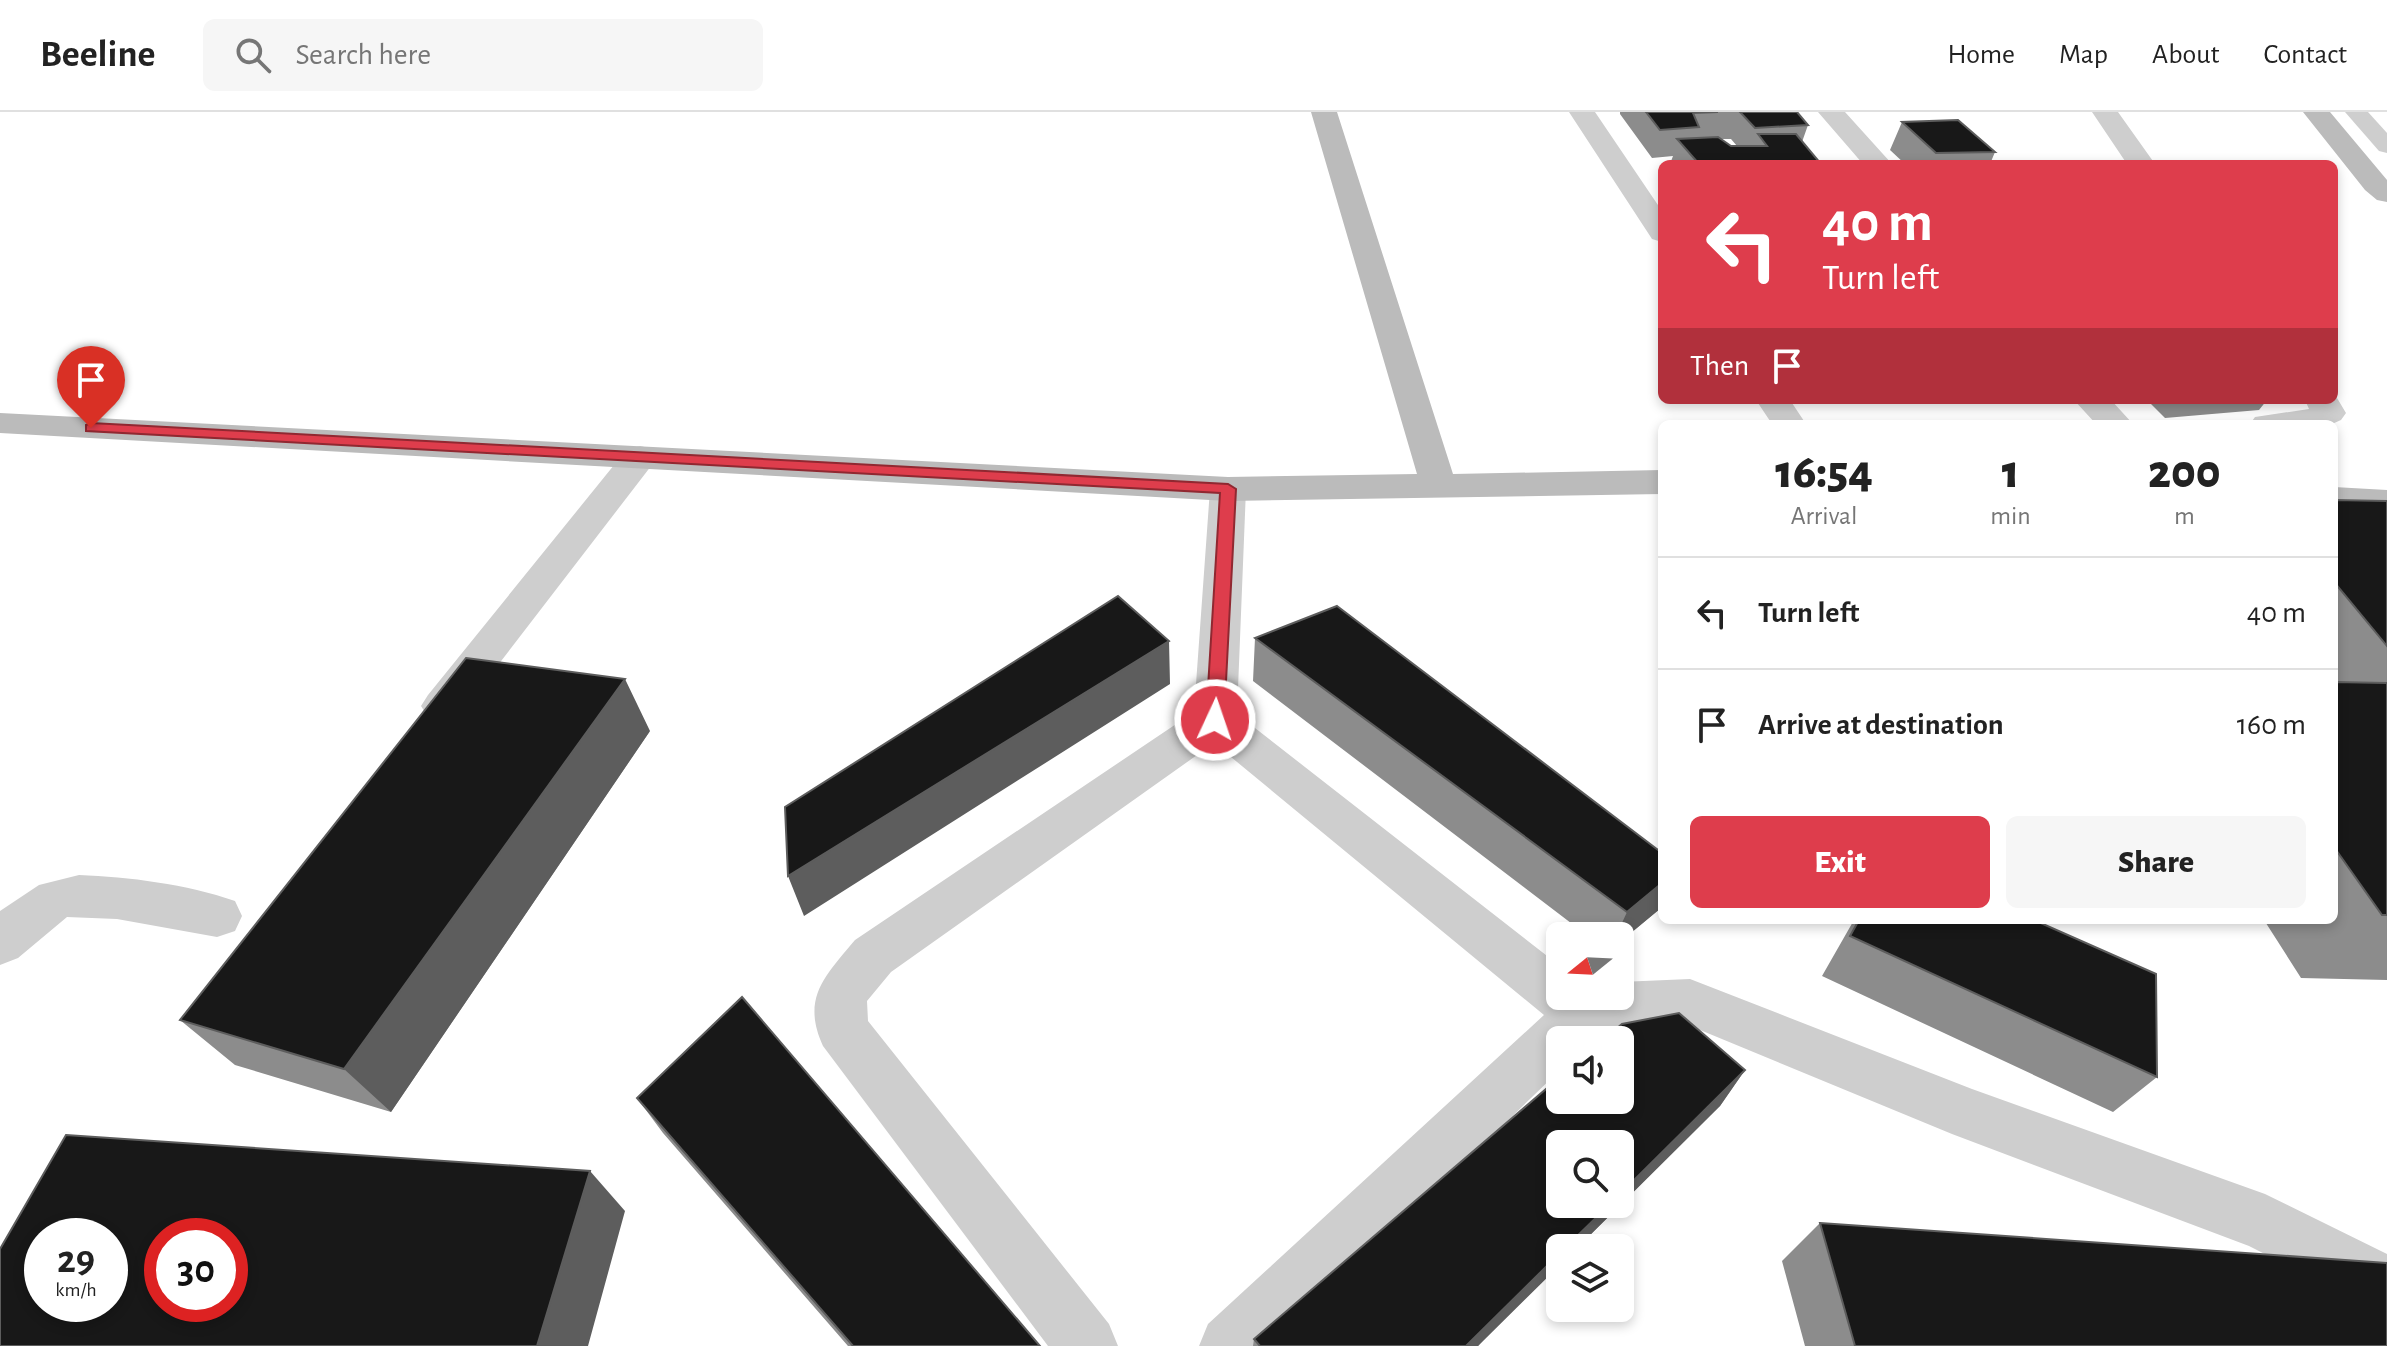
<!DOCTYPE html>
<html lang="en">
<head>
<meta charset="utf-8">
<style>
  body { margin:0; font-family:"Alegreya Sans",sans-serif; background:#f6f6f6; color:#222; height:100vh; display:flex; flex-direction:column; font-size:30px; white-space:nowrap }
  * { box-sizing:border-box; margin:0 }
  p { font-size:26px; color:#767676 }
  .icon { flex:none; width:44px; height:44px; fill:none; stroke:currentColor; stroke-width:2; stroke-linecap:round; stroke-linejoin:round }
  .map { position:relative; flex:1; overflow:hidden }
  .side { position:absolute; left:1658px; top:308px; width:680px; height:504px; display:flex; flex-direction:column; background:#fff; border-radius:12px; box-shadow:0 4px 12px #0003 }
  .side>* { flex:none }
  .hud { position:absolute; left:1658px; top:48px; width:680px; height:244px; border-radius:12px; box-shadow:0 4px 12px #0003; background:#de3d4c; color:#fff; overflow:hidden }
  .needle { width:52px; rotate:252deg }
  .fabs { position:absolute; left:1546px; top:810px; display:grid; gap:16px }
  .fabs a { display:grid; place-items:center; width:88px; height:88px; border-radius:12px; background:#fff; box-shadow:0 4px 12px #0003; font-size:40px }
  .speed { position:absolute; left:24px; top:1106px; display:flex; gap:16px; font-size:40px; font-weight:700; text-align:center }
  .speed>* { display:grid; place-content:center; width:104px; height:104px; border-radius:50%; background:#fff; box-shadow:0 4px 12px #0003; line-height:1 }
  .speed small { font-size:20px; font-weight:400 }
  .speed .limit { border:12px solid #d22; background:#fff; color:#111 }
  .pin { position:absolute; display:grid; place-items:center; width:68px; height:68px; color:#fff; margin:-82px -34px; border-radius:50% 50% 50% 0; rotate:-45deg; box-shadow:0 0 8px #0007 }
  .pin .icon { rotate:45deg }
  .me { position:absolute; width:88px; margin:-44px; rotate:3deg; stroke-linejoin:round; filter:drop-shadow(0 0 6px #0008) }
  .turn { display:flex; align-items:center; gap:28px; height:168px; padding:0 32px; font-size:36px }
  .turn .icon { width:104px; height:104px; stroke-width:2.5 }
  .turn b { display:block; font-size:56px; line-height:68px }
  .then { display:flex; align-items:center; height:76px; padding:0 32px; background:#0003; gap:16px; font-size:30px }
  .eta { display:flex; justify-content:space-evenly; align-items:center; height:136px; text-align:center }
  .eta b { font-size:48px; font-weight:800; line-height:56px }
  .action { display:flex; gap:16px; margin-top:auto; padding:16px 32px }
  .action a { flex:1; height:92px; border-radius:12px; background:#de3d4c; color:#fff; font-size:32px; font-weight:800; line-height:92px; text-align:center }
  .action a+a { background:#f6f6f6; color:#222 }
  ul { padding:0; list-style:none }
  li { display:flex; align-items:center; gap:24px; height:112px; padding:0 32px; border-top:2px solid #e0e0e0 }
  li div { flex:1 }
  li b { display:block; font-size:30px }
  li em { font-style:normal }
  header { display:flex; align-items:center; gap:48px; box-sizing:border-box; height:112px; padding:0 40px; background:#fff; border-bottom:2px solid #e0e0e0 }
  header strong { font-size:38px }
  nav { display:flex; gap:44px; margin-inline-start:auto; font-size:28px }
  .search { width:560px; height:72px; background:#f6f6f6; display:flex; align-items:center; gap:20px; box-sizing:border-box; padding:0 28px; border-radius:12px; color:#767676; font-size:30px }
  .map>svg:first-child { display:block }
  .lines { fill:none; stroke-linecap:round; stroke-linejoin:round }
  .lane { fill:#cecece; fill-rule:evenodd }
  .street { fill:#cecece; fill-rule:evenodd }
  .secondary { fill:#bbb; fill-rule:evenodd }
  .wall { fill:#8c8c8c; fill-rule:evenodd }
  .shaded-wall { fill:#5d5d5d }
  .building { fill:#181818; stroke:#5d5d5d; stroke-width:2; fill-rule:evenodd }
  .route { fill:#de3d4c; stroke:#902831; stroke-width:2 }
</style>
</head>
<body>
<header>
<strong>Beeline</strong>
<div class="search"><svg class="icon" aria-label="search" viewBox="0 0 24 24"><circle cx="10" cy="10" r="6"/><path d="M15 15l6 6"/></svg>Search here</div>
<nav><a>Home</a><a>Map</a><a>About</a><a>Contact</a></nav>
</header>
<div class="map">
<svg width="2387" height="1234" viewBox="0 0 2387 1234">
  <rect width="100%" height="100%" fill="#fff"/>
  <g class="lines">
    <path class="lane" d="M2345 0H2368L2387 21V41L2379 39Z"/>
    <path class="street" d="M1569 0H1595L1662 99V130L1652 127Z
      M1818 0H1845L1892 52H1863Z
      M2092 0H2118L2155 52H2127Z
      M2334 281 2346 301 2341 308 2332 312H2250L2255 305 2309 297 2305 288H2334Z
      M1756 288H1790L1806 312H1772Z
      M2074 288H2111L2133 312H2096Z
      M640 334 653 337 658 345 458 605 443 610 428 605 421 594 428 583 627 337Z
      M1228 365 1241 369 1246 377 1237 602 1560 854V884H1620V870L1690 867 1972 977 2265 1082 2387 1142V1204L2249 1134 1952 1022 1688 913 1633 914 1597 922 1591 928H1560V958L1275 1234H1199L1208 1212 1544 903 1214 631 891 860 867 889 868 909 1109 1212 1118 1234H1048L823 934C801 886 825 864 855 828L1194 600 1210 377 1215 369Z
      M79 763C129 765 186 772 235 789L242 804 235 819 217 825 117 807 67 805 18 846 0 853V799L39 773Z"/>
    <path class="secondary" d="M1311 0H1337L1453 362 1662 358V382L1228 389 0 321V301L1228 365 1417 362Z
      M2303 0H2330L2387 68V90L2377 88 2365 78Z
      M2334 375 2387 378V402L2334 399Z"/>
  </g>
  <path class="wall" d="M1620 0H1797L1808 13 1802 30 1821 52H1670L1673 44 1652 46 1620 2ZM1721 27H1731L1737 34H1731Z
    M1902 10 1995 40 1990 52H1905L1890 38Z
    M2147 288H2267L2259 298 2165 306Z
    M2334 388 2387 389V868L2301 866 2264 808H2334Z
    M1255 526 1661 796 1620 830V824H1588L1253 569Z
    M650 619 391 1000 235 953 180 908Z
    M1854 808H2034L2157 965 2113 1000 1822 864Z
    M1745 958 1720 994 1577 1136H1560L1478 1234H1253L1254 1227Z
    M637 986 1040 1234H848L663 1021Z
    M1820 1111 2387 1234H1805L1782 1149Z"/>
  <path class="shaded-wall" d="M1169 529 1170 572 804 804 788 764Z
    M625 567 650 619 391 1000 344 957Z
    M1662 771 1661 796 1620 830V824H1616L1627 800Z
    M1745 958 1720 994 1577 1136H1565L1610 1092H1620V1082Z
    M590 1059 625 1099 588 1234H537Z
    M1560 1141V1153L1478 1234H1466Z"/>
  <path class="building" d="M1646 0H1718L1693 1 1699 15 1660 18Z
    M1740 0H1797L1808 13 1755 16Z
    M1958 8 1995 40 1936 41 1902 10Z
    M1758 22H1796L1821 52H1699L1677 27 1718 25 1731 34H1767Z
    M2334 388 2387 389V534L2334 470Z
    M1118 484 1169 529 788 764 785 695Z
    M1337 494 1662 741V771L1627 800 1255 526Z
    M466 546 625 567 344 957 180 908Z
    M2334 570 2387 571V803H2382L2334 735Z
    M1859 808H2034L2156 862 2157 965 1850 824Z
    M742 885 1040 1234H853L637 986Z
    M1679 901 1745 958 1620 1082V1032H1560V1092H1610L1565 1136H1560V1141L1466 1234H1260L1254 1227 1560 965V988H1620V928H1603L1622 912Z
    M66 1023 590 1059 537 1234H0V1137ZM42 1124H110V1192H42ZM162 1124H230V1192H162Z
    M1820 1111 2387 1151V1234H1855Z"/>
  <path class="route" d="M91 311 1228 372 1236 377 1224 608 1215 614 1206 608 1220 381 86 319V313Z"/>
</svg>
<div class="fabs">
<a><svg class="needle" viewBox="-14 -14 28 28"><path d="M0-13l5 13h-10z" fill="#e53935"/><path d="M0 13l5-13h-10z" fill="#767676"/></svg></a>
<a><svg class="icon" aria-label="sound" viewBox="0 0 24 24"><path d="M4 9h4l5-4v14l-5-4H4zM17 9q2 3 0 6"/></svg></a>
<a><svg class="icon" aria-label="search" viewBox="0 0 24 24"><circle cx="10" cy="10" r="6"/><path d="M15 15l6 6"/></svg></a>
<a><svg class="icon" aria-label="layers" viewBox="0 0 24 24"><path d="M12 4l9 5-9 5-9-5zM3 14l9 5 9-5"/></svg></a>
</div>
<div class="speed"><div>29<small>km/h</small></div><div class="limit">30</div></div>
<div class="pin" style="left:91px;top:316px;background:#d93025"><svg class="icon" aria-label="arrive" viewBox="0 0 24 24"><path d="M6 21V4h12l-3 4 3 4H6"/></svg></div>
<svg class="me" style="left:1215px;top:608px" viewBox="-20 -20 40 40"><circle r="17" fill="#de3d4c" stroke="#fff" stroke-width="3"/><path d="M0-11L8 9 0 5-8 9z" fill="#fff"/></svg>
<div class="hud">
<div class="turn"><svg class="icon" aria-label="left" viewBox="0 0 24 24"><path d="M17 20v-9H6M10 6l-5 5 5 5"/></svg><div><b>40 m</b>Turn left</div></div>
<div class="then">Then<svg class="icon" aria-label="arrive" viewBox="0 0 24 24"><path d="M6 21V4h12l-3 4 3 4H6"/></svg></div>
</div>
<section class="side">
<div class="eta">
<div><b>16:54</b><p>Arrival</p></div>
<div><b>1</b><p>min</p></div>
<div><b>200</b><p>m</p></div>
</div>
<ul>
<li><svg class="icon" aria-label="left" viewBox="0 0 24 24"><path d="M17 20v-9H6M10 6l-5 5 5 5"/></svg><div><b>Turn left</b></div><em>40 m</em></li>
<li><svg class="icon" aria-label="arrive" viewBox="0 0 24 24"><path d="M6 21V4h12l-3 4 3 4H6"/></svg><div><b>Arrive at destination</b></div><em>160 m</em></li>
</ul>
<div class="action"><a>Exit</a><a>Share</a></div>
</section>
</div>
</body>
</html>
